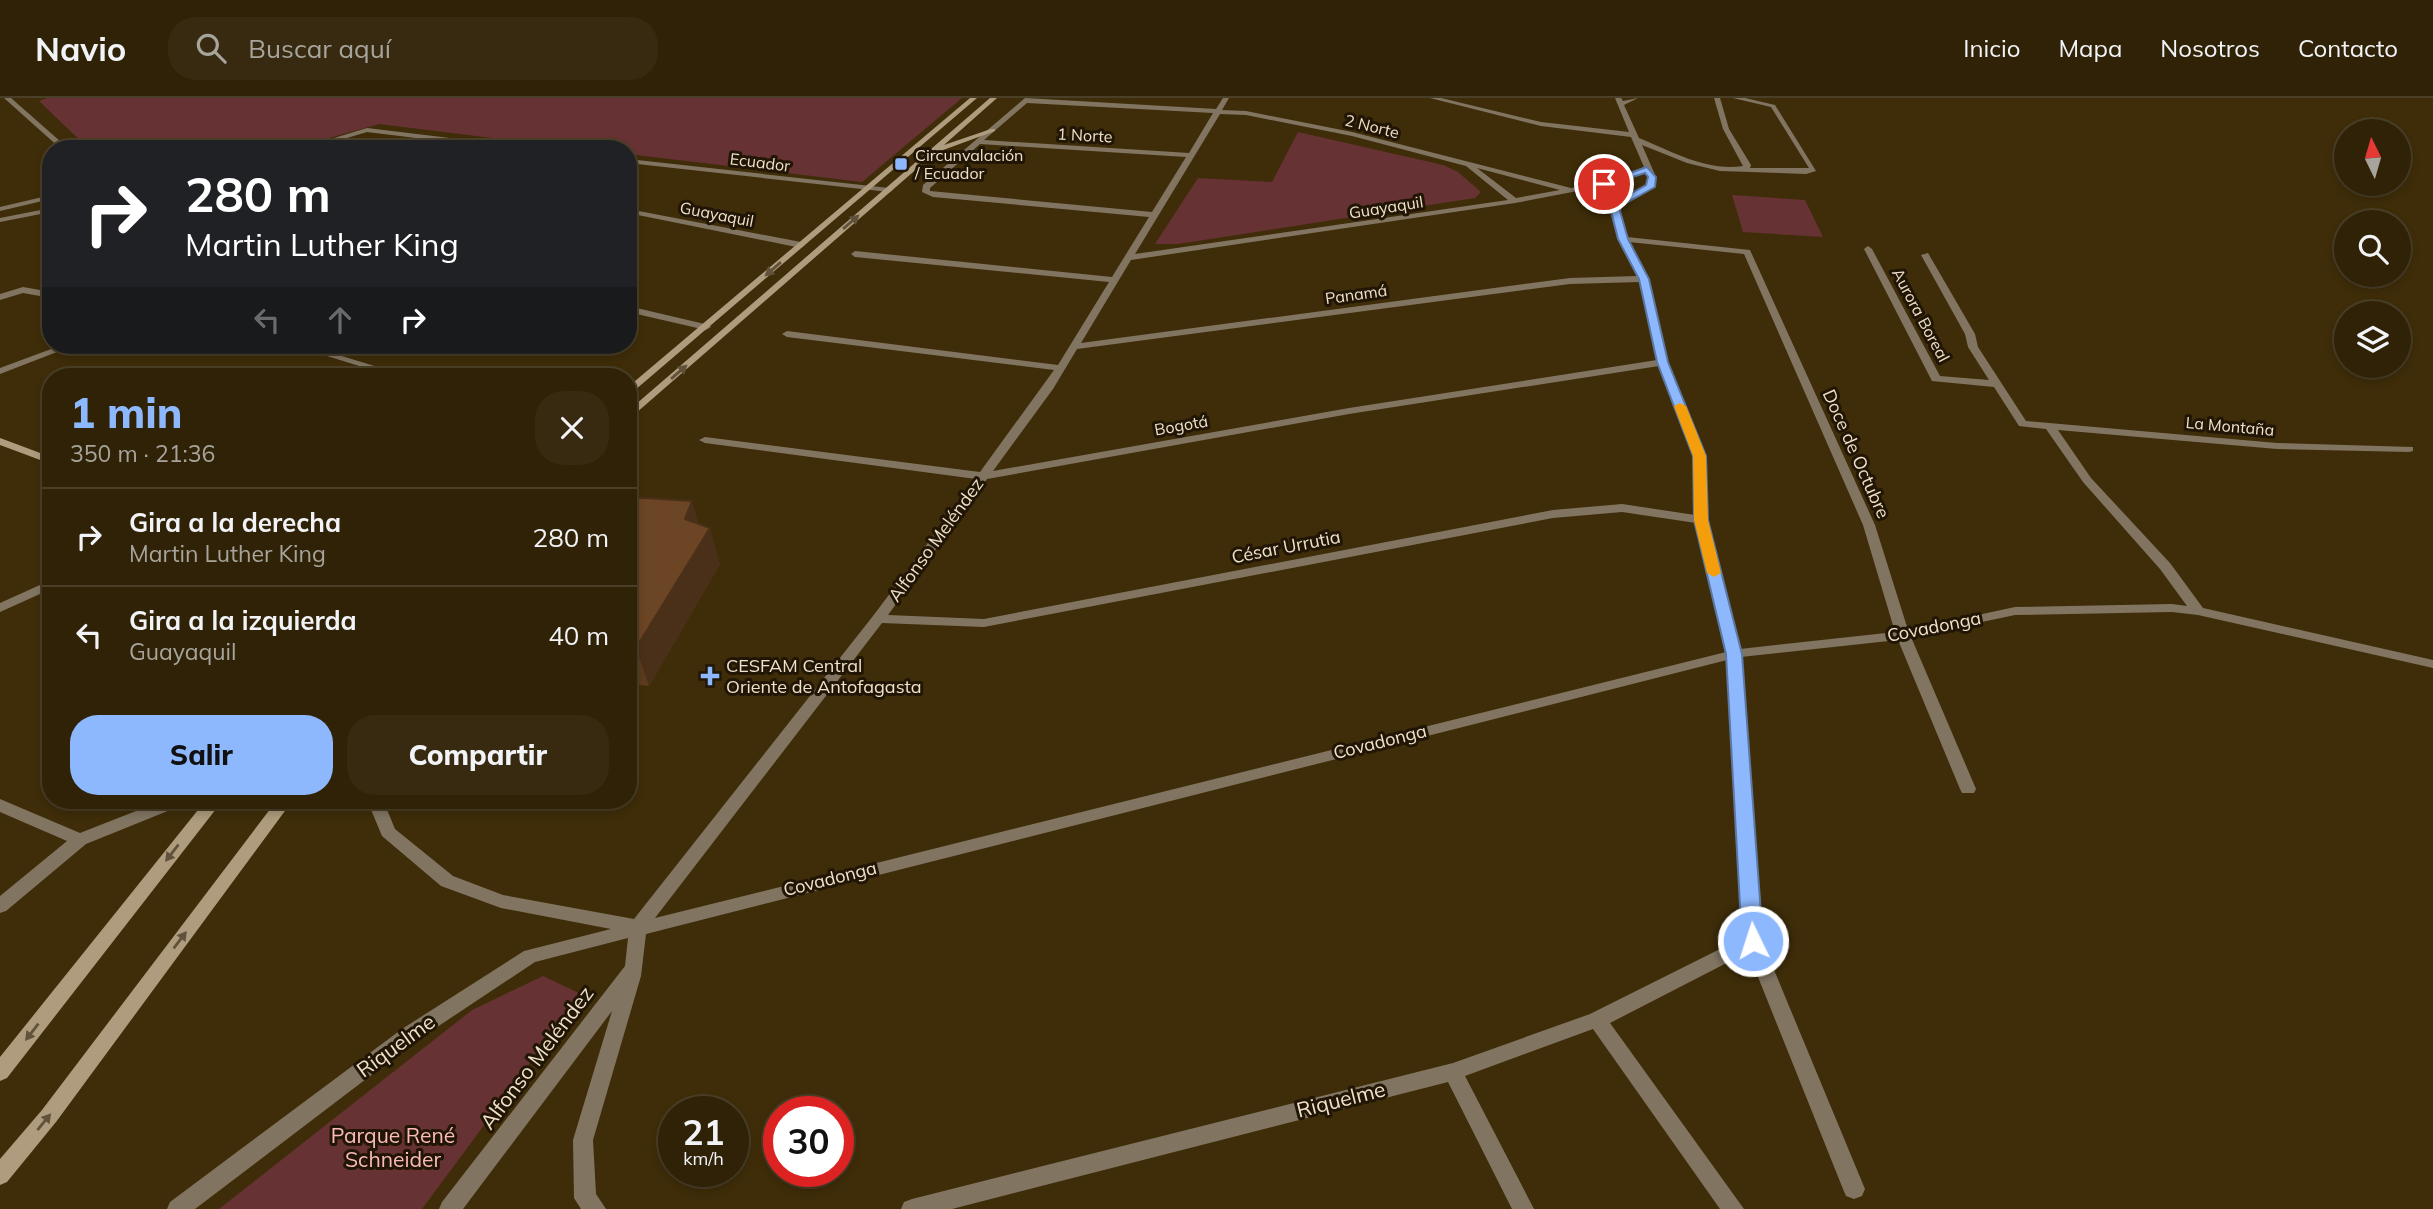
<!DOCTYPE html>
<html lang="es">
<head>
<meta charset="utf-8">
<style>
  body { margin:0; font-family:Mulish,sans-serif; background:#372a11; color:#f1f3f6; height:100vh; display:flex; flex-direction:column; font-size:26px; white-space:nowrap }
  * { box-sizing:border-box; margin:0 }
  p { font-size:23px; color:#a7a49b }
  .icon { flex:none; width:38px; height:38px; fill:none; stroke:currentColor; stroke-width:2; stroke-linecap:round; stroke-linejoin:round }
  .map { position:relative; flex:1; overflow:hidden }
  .details { position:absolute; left:42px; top:270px; width:595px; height:441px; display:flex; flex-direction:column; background:#2f2207; border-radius:28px; box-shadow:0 4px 10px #0003,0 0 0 2px #4a3f28 }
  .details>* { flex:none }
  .banner { position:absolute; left:42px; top:42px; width:595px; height:214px; border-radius:28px; box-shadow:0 4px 10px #0003,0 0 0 2px #4a3f28; background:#202124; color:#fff; overflow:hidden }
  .needle { width:46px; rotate:355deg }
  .fabs { position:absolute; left:2334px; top:21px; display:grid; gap:14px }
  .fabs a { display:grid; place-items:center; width:77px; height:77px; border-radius:50%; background:#2f2207; box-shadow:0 4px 10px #0003,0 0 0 2px #4a3f28; font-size:35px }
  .speed { position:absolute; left:658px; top:998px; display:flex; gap:14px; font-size:35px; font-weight:700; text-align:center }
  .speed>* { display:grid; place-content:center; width:91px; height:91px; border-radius:50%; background:#2f2207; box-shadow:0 4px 10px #0003,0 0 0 2px #4a3f28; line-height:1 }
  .speed small { font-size:18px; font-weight:400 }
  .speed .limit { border:10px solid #d22; background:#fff; color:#111 }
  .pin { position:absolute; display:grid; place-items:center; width:60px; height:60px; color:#fff; margin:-30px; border:4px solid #fff; border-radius:50%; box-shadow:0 2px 7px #0007 }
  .me { position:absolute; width:77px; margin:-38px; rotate:356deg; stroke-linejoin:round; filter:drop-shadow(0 0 5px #0008) }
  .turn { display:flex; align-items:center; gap:24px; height:147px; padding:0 28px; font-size:32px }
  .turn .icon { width:91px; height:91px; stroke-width:2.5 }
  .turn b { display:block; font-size:49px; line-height:60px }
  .lanes { display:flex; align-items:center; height:66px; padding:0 28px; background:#0003; justify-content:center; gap:35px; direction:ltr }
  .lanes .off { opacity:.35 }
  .round { display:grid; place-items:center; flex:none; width:74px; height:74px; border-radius:28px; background:#372a11 }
  .head { display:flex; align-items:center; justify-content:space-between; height:119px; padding:0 28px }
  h1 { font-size:42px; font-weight:800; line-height:52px; color:#8eb8fd }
  .primary-button { display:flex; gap:14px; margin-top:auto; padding:14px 28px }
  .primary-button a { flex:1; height:80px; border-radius:28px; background:#8eb8fd; color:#111; font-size:28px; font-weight:800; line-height:80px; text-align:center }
  .primary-button a+a { background:#372a11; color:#f1f3f6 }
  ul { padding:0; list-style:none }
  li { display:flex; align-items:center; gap:21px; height:98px; padding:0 28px; border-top:2px solid #4a3f28 }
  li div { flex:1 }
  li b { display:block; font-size:26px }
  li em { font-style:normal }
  header { display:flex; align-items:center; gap:42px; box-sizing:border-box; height:98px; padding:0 35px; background:#2f2207; border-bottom:2px solid #4a3f28 }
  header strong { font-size:33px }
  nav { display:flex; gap:38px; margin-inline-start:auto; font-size:24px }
  .search { width:490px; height:63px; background:#372a11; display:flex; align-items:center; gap:18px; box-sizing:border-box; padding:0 24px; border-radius:28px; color:#a7a49b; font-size:26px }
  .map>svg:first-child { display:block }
  .green { fill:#673234 }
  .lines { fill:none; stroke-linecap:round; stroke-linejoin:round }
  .street { fill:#817562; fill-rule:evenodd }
  .secondary { fill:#af9c7e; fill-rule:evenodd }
  .wall { fill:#5c3b1f }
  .shaded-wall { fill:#4b3019 }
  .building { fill:#6b4524; stroke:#4b3019; stroke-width:2 }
  .oneway { fill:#61523b }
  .route { fill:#8eb8fd; stroke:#5c78a4; stroke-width:2 }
  .slow { fill:#f59e0b }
  .poi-dot { fill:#8eb8fd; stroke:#211605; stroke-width:2.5 }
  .labels { text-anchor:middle; stroke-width:6; stroke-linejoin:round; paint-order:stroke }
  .far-street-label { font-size:16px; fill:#f0e1c9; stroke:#211605 }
  .far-poi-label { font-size:16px; fill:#f0e1c9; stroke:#211605; text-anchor:start }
  .street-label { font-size:18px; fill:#f0e1c9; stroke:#211605 }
  .poi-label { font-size:18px; fill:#f0e1c9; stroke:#211605; text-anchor:start }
  .near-street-label { font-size:21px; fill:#f0e1c9; stroke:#211605 }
  .near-park-label { font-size:21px; fill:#fcbab9; stroke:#211605 }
</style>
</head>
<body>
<header>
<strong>Navio</strong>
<div class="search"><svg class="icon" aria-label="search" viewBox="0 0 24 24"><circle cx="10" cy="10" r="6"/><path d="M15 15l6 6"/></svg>Buscar aquí</div>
<nav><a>Inicio</a><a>Mapa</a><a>Nosotros</a><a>Contacto</a></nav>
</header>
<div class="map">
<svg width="2433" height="1111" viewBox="0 0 2433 1111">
  <rect width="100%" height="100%" fill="#3f2d09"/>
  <path class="green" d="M47 0H962L862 84 628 56V51H582L379 26 290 51H89L39 3Z
    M1298 34 1443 67 1458 74 1481 94 1475 100 1178 146H1155L1198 80 1272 84Z
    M1732 97 1805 102 1823 139 1743 134Z
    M543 878 581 896 422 1111H219L472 912Z"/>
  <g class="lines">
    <path class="street" d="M4 0H11L69 51H61Z
      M1025 0 1216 11 1223 0H1229L1222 12 1246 13 1352 34 1571 90 1602 84 1644 69 1631 39 1541 28 1430 0H1441L1541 24 1629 34 1615 0H1621L1623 3 1638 0 1624 7 1639 40C1671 53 1707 74 1743 68L1723 31 1714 0H1720L1729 31 1751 67 1750 70H1809L1771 9 1733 0H1745L1775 7 1816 73 1806 76 1720 73 1687 65 1642 47 1656 79 1654 89 1621 108 1619 113 1627 139 1750 152 1875 427 1908 532 2015 509 2172 506 2187 508 2160 471 2083 384 2046 331 2019 328 1994 289 1932 283 1864 151 1868 148 1872 151 1940 278 1989 282 1968 249 1965 236 1921 157 1928 155 1975 236 1978 249 2026 323 2277 345 2413 349V353L2409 354 2277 351 2058 332 2091 380 2170 465 2203 510 2433 562V570L2198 517 2172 514 2015 517 1911 539 1976 691 1974 695H1962L1960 691 1898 542 1741 559 1762 843 1865 1091 1862 1098 1854 1101 1846 1098 1843 1091 1748 854 1610 925 1744 1111H1720L1593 931 1465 978 1534 1111H1512L1448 984 952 1111H901L904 1104 912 1101 1453 965 1590 916 1744 839 1727 562 646 836 641 878 593 1042 596 1096 606 1111H581L574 1100 573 1042 612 913 463 1111H439L442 1104 625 868 628 840 535 864 416 943 195 1111H167L170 1104 402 931 524 853 611 831 501 810 441 788 382 738 367 702H383L395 731 453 778 503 797 634 821 873 518 976 381 705 345 699 342 705 339 980 374 1054 272 787 239 782 236 787 233 1058 267 1109 184 855 159 851 156 855 153 1112 179 1149 119 933 99 922 94 923 87ZM1027 5 1213 15 1189 55 984 42ZM1220 16 1246 17 1352 38 1466 68 1508 102 1135 156ZM980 46 1186 59 1152 114 930 93V90ZM1477 70 1560 92 1516 100ZM1646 74 1648 79 1646 88C1637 93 1619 99 1613 107 1604 119 1632 166 1638 178L1570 180 1081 245 1131 162 1515 105 1604 88ZM1629 144 1744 156 1863 427 1895 534 1740 551 1707 422 1705 358 1668 264 1648 181ZM1640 184 1657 262 1349 310 993 373 1053 291 1077 251 1570 186ZM1659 268 1693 358 1695 417 1622 406 1553 412 984 521 888 517 987 381 1349 316ZM1622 414 1696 425 1726 554 655 820 882 525 984 529 1553 420Z
      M367 30 525 49 528 51H505L367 34 310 51H298Z
      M628 61 889 90 893 92 889 94 628 65Z
      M51 97V101L0 113V109Z
      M51 110V114L0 124V120Z
      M628 111 801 144 805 147 801 150 628 115Z
      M23 189 51 194V200L23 195 0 202V196Z
      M628 208 709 227 711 229 706 232 628 214Z
      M62 247H75L0 276V270Z
      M291 247H306L407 278H392Z
      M51 482V491L0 514V505Z
      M0 701 80 735 164 702H187L185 706 86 746 6 813 0 815V798L67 743 0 714Z"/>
    <path class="secondary" d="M970 0H977L628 298V289Z
      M990 0H997L944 47 991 31H995V33L935 55 628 322V313Z
      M0 340 51 359V366L0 347Z
      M206 702H223L7 980 0 983V959Z
      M277 702H293L56 1024 7 1084 0 1087V1061L42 1012Z"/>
  </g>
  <path class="wall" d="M628 399 699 426 720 466 649 588 628 586Z"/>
  <path class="shaded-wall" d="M692 403 702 438 710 430 720 466 649 588 636 550Z"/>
  <path class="building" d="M628 399 692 403 685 421 710 430 636 550 628 549Z"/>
  <defs><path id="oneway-solid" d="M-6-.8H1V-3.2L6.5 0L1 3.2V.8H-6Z" transform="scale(1.75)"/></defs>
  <g class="oneway">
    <use href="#oneway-solid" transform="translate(851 124) rotate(-41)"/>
    <use href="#oneway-solid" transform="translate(773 171) rotate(139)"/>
    <use href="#oneway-solid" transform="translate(679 274) rotate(-41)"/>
    <use href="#oneway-solid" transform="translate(172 755) rotate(128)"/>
    <use href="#oneway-solid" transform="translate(180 842) rotate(-53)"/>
    <use href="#oneway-solid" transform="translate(32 934) rotate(128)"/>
    <use href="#oneway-solid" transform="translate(44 1024) rotate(-51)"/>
  </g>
  <path class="route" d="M1647 69 1656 79 1655 89 1621 108 1620 113 1628 141 1649 181 1668 264 1706 358 1708 422 1742 556 1763 843 1760 849 1753 851 1745 849 1742 843 1726 556 1694 422 1693 358 1657 264 1639 181 1618 141 1611 113 1614 105 1646 87 1648 79 1645 75 1604 88 1599 86Z"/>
  <path class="slow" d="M1680 305 1686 308 1706 358 1708 422 1721 475 1714 479 1707 475 1694 422 1693 358 1674 308Z"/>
  <g class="poi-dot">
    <rect x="894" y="59" width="14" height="14" rx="3.5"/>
    <path d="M706.5 567.5h7v7h7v7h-7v7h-7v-7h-7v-7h7z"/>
  </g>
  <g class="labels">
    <g class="far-street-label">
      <text transform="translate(1372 28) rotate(14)" y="6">2 Norte</text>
      <text transform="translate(1085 37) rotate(3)" y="6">1 Norte</text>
      <text transform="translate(760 64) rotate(7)" y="6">Ecuador</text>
      <text transform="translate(1386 109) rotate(-9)" y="6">Guayaquil</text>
      <text transform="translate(717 116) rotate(11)" y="6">Guayaquil</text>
      <text transform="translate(1356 196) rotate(-8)" y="6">Panamá</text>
      <text transform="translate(1921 217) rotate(62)" y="6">Aurora Boreal</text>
      <text transform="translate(1181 327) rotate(-10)" y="6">Bogotá</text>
      <text transform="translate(2230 328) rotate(5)" y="6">La Montaña</text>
    </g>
    <g class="far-poi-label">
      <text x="915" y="63">Circunvalación<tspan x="915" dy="18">/ Ecuador</tspan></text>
    </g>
    <g class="street-label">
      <text transform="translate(1856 356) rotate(66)" y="6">Doce de Octubre</text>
      <text transform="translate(936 442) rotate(-54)" y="6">Alfonso Meléndez</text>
      <text transform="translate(1286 449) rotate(-11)" y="6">César Urrutia</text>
      <text transform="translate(1934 529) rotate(-11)" y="6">Covadonga</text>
      <text transform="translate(1380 644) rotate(-14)" y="6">Covadonga</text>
      <text transform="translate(830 781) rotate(-14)" y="6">Covadonga</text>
    </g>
    <g class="poi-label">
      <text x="726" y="574">CESFAM Central<tspan x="726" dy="21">Oriente de Antofagasta</tspan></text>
    </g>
    <g class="near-street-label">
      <text transform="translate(396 948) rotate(-36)" y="7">Riquelme</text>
      <text transform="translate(537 960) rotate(-53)" y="7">Alfonso Meléndez</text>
      <text transform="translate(1341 1002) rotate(-14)" y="7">Riquelme</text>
    </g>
    <g class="near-park-label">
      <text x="393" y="1045">Parque René<tspan x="393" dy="24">Schneider</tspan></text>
    </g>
  </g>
</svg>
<div class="fabs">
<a><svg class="needle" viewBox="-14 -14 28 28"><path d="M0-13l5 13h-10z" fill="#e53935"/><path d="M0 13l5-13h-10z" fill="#a7a49b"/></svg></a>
<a><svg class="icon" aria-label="search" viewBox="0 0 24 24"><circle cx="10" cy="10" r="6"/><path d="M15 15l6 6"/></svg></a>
<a><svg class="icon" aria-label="layers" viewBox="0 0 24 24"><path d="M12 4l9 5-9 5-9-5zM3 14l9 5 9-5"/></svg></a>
</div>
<div class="speed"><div>21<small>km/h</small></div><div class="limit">30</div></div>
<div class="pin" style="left:1604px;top:86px;background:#d93025"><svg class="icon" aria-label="arrive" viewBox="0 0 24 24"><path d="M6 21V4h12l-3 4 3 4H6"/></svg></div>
<svg class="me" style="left:1753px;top:843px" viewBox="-20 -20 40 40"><circle r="17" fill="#8eb8fd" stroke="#fff" stroke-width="3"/><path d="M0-11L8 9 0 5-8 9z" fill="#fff"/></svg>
<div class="banner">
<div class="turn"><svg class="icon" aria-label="right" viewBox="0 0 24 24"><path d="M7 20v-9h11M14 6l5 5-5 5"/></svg><div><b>280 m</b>Martin Luther King</div></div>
<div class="lanes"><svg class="icon off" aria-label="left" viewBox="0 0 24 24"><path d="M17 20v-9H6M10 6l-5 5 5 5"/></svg><svg class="icon off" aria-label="ahead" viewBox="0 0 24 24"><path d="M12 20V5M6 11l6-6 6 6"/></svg><svg class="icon" aria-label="right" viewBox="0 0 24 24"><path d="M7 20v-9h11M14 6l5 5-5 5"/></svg></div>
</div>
<section class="details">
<div class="head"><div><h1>1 min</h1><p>350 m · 21:36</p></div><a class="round"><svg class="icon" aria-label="close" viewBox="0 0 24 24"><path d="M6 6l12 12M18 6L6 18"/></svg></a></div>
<ul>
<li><svg class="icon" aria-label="right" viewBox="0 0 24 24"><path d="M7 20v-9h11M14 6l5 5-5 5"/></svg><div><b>Gira a la derecha</b><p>Martin Luther King</p></div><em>280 m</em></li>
<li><svg class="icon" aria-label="left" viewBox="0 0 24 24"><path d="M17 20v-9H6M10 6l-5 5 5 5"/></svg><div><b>Gira a la izquierda</b><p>Guayaquil</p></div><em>40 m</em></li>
</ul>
<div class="primary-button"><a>Salir</a><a>Compartir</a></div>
</section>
</div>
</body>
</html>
